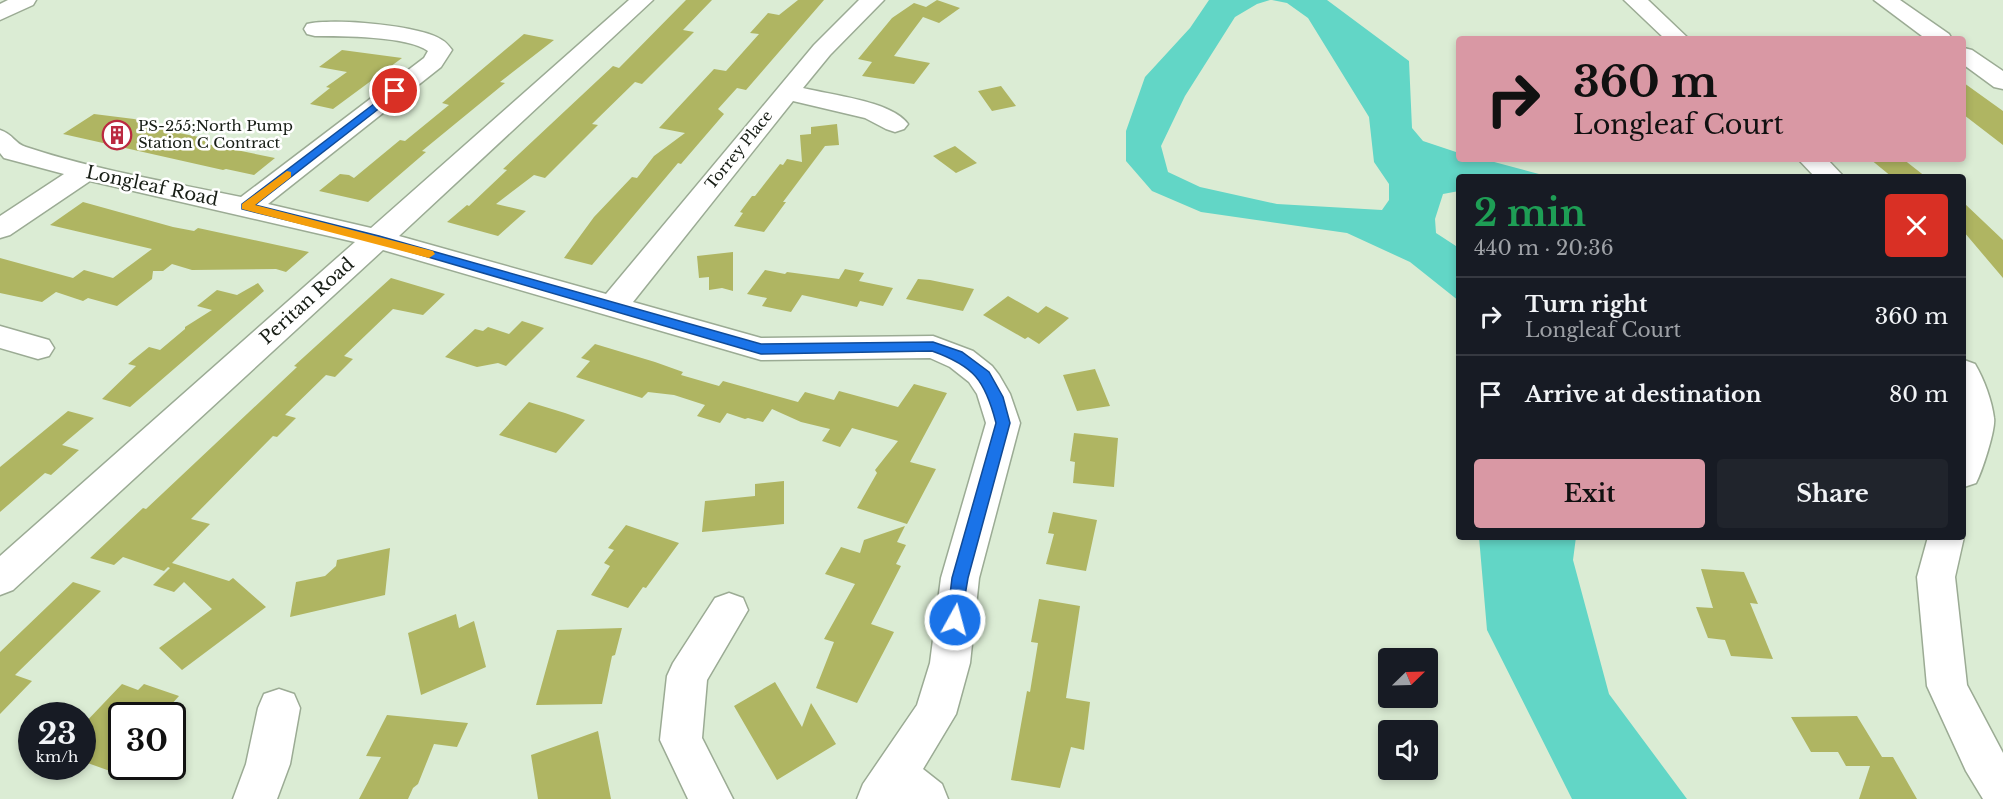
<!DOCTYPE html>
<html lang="en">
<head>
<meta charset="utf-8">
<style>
  body { margin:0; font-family:"Libre Baskerville",serif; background:#20242c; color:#f1f3f6; height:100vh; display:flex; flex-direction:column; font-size:22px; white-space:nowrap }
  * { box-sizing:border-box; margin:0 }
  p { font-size:20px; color:#9ea1a6 }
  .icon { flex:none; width:33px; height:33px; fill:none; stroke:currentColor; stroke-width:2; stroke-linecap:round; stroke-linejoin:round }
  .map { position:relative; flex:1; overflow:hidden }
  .sheet { position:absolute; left:1456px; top:174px; width:510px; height:366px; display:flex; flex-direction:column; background:#171b24; border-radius:6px; box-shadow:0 3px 9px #0003 }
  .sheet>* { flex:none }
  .top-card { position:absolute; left:1456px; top:36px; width:510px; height:126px; border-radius:6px; box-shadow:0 3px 9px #0003; background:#d998a4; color:#111; overflow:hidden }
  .needle { width:39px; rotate:67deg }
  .controls { position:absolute; left:1378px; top:648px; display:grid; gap:12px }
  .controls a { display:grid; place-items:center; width:60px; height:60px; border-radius:6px; background:#171b24; box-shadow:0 3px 9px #0003; font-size:30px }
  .speed { position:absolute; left:18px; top:702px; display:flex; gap:12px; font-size:30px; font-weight:700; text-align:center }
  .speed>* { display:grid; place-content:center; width:78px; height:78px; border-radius:50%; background:#171b24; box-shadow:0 3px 9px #0003; line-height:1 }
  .speed small { font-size:15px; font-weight:400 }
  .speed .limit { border:3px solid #111; border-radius:9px; background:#fff; color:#111 }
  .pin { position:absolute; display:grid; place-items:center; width:51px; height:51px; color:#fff; margin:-26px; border:3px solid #fff; border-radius:50%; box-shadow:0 2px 6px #0007 }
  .me { position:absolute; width:66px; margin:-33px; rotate:7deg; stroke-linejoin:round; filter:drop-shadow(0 0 4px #0008) }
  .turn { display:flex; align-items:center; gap:21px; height:126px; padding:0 18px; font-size:27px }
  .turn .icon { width:78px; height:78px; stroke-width:2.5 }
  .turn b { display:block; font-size:42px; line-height:51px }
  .round { display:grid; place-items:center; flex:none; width:63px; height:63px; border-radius:6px; background:#20242c }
  .headline { display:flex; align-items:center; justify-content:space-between; height:102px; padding:0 18px }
  h1 { font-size:36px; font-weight:700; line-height:45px; color:#1e9e55 }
  .primary-button { display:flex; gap:12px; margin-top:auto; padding:12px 18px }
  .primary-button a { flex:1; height:69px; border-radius:6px; background:#d998a4; color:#111; font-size:24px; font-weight:700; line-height:69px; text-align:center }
  .primary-button a+a { background:#20242c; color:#f1f3f6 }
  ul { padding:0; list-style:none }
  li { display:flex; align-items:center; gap:18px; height:78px; padding:0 18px; border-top:2px solid #363941 }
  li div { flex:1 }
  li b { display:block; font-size:22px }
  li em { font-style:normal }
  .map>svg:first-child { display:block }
  .water { fill:#62d6c6 }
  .building { fill:#afb562 }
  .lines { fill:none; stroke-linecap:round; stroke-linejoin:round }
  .minor-casing { stroke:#9bab94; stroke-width:3 }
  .minor { fill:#fff; fill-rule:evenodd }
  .route { fill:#1a73e8; stroke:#114b97; stroke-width:1.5 }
  .slow { fill:#f59e0b }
  .labels { text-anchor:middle; stroke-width:5; stroke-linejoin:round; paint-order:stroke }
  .far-poi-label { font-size:15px; fill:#181e16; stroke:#fff; text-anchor:start }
  .far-street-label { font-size:15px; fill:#181e16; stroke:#fff }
  .street-label { font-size:18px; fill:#181e16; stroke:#fff }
</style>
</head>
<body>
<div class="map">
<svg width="2003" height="799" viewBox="0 0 2003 799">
  <rect width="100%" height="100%" fill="#dbecd4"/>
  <path class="water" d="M1209 0H1270L1257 4 1235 17 1185 96 1161 146 1168 172 1200 187 1277 204 1382 210 1389 200V184L1374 162 1369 117 1308 18 1287 3 1272 0H1327L1409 61 1412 128 1423 141 1459 153 1460 159H1483L1550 177H1460L1459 191 1443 194 1435 219 1436 233 1459 248V301L1410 262 1347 233 1201 212 1152 191 1126 161V131L1145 77 1190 28Z
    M1479 537H1576L1573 560 1609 694 1687 799H1572L1487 630Z"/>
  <path class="building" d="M686 0H712L683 30 694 32 642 84 635 82 592 124 598 125 545 178 534 175 496 204 526 211 498 236 447 222 467 205 469 206 507 170 503 169 613 66 619 68Z
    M798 0H824L746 90 737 88 718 109 724 114 681 164 678 163 592 265 564 258 594 217 632 177 637 178 654 156 685 133 659 128 714 69 726 71 759 34 750 33 768 13 779 15Z
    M937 0 960 8 939 23 923 17 894 56 930 63 914 84 862 76 872 62 858 59 892 18 914 3 926 7Z
    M524 34 554 40 500 82 505 83 422 151 426 152 368 202 319 191 340 174 349 175 354 178 400 140 405 141 449 105 442 103Z
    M342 50 402 58 333 109 310 104 330 88 326 87 347 72 319 67Z
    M1964 83 2003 111V145L1964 115Z
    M1001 86 1016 106 992 111 978 91Z
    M94 114 134 119 173 128 169 131 199 137 196 139 209 142 207 144 275 158 254 175 226 169 223 170 63 134Z
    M837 124 839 145 825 146 783 202H786L764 232 734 226 743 213 740 212 752 196H755L780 164 783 165 787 159 802 162 800 135 811 134V127Z
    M955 146 977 163 956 173 933 156Z
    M1870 159H1903L1926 177H1892Z
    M83 202 173 227 194 231 198 228 309 252 286 272 276 269 192 270 172 264 163 271H153L152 279 117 306 88 298 83 301 56 292 42 302 0 293V258L73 278 84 270 113 278 152 249 50 225Z
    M1964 203 2003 240V278L1964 232Z
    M733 252V291L722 288 709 290V277L699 278 697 256Z
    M845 269 864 273 859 281 893 288 883 306 860 301 857 307 802 295 791 312 762 306 767 298 747 294 765 270 785 274 787 272 839 279Z
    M391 278 445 294 423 315 393 309 344 356 353 359 335 377 326 375 285 415 296 418 277 437 273 436 191 519 210 524 172 563 229 581 233 578 266 607 182 670 159 648 212 609 184 582 174 592 153 585 170 568 168 567 164 571 123 557 114 565 90 558 143 508 146 509 297 367 294 366Z
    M918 279 930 280 974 289 963 311 906 299Z
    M258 283 264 291 130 407 102 399 136 366 128 364 149 347 160 350 185 329V327L212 310 197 306 217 290 237 295Z
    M1008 296 1038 313 1046 306 1069 318 1039 344 1028 337 1025 339 983 315Z
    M522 321 544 328 506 366 498 363 477 367 445 357 475 329 483 331 488 327 509 334Z
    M595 344 655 362 683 372 681 375 719 386 723 381 798 402 805 392 834 400 839 391 898 407 914 384 947 393 910 462 936 469 907 524 857 508 877 473 875 470 898 441 852 428 840 447 822 441 830 429 801 422 772 409 763 422 748 418 745 419 727 413 720 423 697 416 705 405 674 395 648 392 642 398 576 377 590 361 581 358Z
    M1095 369 1110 406 1077 411 1063 375Z
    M529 402 565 413 585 420 556 453 499 435Z
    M68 411 94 418 62 445 79 450 51 475 45 473 0 512V467Z
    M1074 433 1118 438 1114 487 1073 483 1075 462 1070 461Z
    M784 481V524L702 532 705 501 755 496V484Z
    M1053 512 1097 520 1086 571 1046 564 1054 534 1048 533Z
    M626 525 679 543 646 588 643 587 628 608 591 595 610 566 604 563 614 550 608 548Z
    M905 526 897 542 906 545 896 564 901 566 871 624 894 632 857 703 816 688 834 642 824 639 855 584 825 574 841 547 860 553 864 540Z
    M390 548 385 595 290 617 296 582 325 576 336 566 337 560Z
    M1701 569 1744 572 1758 604 1750 603 1773 659 1731 656 1725 640 1708 638 1696 607 1713 608Z
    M73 582 101 591 15 675 32 681 0 714V652Z
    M1039 599 1080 606 1066 698 1090 702 1084 750 1071 747 1060 788 1011 780 1027 691 1030 692 1038 643 1031 642Z
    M456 614 459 628 474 621 486 667 421 695 408 633Z
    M622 628 615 655 612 656 602 704 536 705 557 630Z
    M775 682 802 727 811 703 836 744 777 780 734 706Z
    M122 684 138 690 144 684 179 696 161 716H122V759L110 771 82 761V726Z
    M387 715 468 723 457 747 434 744 418 784 413 788 408 799H359L381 757 366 756Z
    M1857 716 1882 757H1893L1917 799H1859L1870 766H1846L1838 752H1811L1791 717Z
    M598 731 611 799H538L531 755Z"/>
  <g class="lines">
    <g class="minor-casing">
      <path id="minor" d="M8 0H36L33 5 0 20V4Z
        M629 0H653L399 236 606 294 814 45 859 0H884L830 55 803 88C830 95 892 101 908 124L904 129 895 132 886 129 865 118 793 101 633 302 761 338 933 336 973 351 992 366 999 375 1010 394 1020 423 979 578 970 663 956 714 923 769 942 784 948 799H857L863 784 917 705 930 663 941 578 986 423 977 394 969 382 950 367 930 358 761 360 383 250 13 590 0 595V556L355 242 90 181 10 235 0 238V216L64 174 4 158 0 153V130C13 134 15 144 26 147 95 170 169 182 241 197L424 58 428 51C407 36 342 36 315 36L307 34 304 29 307 24C333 18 420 25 442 40 446 42 449 46 452 50L441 67 268 204 371 228Z
        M1624 0H1648L1689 39H1665Z
        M1874 0H1900L1949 34 1952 39H1926Z
        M1964 48 1972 50 2003 71V89L1994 87 1964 65Z
        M1798 159H1827L1844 177H1815Z
        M0 326 49 340 54 348 49 356 38 359 0 348Z
        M1964 360 1975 364C1984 379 1992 401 1994 418 1996 429 1982 472 1976 483L1964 487Z
        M1964 535V537L1955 577 1967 685 2003 753V799H1983L1966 771 1927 686 1917 577 1928 537Z
        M729 593 743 598 748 610 707 680 702 738 733 799H688L660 740 667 676 673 663 715 598Z
        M279 689 294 694 300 708 290 764 277 799H233L246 764 258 708 264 694Z"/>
    </g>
    <use href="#minor" class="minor"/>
  </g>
  <path class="route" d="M395 88 399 89V93L255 205 379 236 761 344 933 342 962 352 989 372 1003 397 1010 423 968 578 960 625 955 627 949 625 947 620 952 578 996 423C985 380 974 366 932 351L761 354 373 241 242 209V204Z"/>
  <path class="slow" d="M287 171 291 172V177L255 205 433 251 435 254 429 258 242 209V204Z"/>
  <defs>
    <g id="building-ring" transform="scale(1.5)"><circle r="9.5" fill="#fff" stroke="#bb2940" stroke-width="1.5"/><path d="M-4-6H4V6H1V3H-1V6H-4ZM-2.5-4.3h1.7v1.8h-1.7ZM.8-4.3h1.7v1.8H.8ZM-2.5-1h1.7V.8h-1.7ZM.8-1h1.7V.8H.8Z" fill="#bb2940"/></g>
  </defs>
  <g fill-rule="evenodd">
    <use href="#building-ring" x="117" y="135"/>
  </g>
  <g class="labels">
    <g class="far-poi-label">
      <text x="138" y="131">PS-255;North Pump<tspan x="138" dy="17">Station C Contract</tspan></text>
    </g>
    <g class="far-street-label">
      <text transform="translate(739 150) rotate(-51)" y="5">Torrey Place</text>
    </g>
    <g class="street-label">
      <text transform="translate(152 186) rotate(12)" y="6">Longleaf Road</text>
      <text transform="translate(307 301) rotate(-42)" y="6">Peritan Road</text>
    </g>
  </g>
</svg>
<div class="controls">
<a><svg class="needle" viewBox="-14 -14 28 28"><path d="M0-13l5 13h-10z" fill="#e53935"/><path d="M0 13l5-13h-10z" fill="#9ea1a6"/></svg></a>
<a><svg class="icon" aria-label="sound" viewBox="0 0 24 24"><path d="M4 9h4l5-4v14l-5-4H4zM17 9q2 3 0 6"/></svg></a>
</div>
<div class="speed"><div>23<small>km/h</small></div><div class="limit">30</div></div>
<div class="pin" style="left:395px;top:91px;background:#d93025"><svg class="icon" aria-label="arrive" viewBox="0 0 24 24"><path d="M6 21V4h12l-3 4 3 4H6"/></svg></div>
<svg class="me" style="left:955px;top:620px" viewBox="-20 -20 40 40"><circle r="17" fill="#1a73e8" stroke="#fff" stroke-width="3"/><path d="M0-11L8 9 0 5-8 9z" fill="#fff"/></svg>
<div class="top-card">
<div class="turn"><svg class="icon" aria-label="right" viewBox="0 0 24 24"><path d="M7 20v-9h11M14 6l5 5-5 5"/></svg><div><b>360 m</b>Longleaf Court</div></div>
</div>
<section class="sheet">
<div class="headline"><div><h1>2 min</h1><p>440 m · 20:36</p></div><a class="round" style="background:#d93025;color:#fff"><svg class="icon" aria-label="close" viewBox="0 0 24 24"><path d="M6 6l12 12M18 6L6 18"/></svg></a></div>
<ul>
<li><svg class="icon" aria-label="right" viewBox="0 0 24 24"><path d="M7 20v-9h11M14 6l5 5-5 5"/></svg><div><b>Turn right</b><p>Longleaf Court</p></div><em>360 m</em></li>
<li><svg class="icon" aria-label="arrive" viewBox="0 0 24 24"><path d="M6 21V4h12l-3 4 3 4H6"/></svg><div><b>Arrive at destination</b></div><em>80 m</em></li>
</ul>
<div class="primary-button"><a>Exit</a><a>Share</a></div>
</section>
</div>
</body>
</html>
